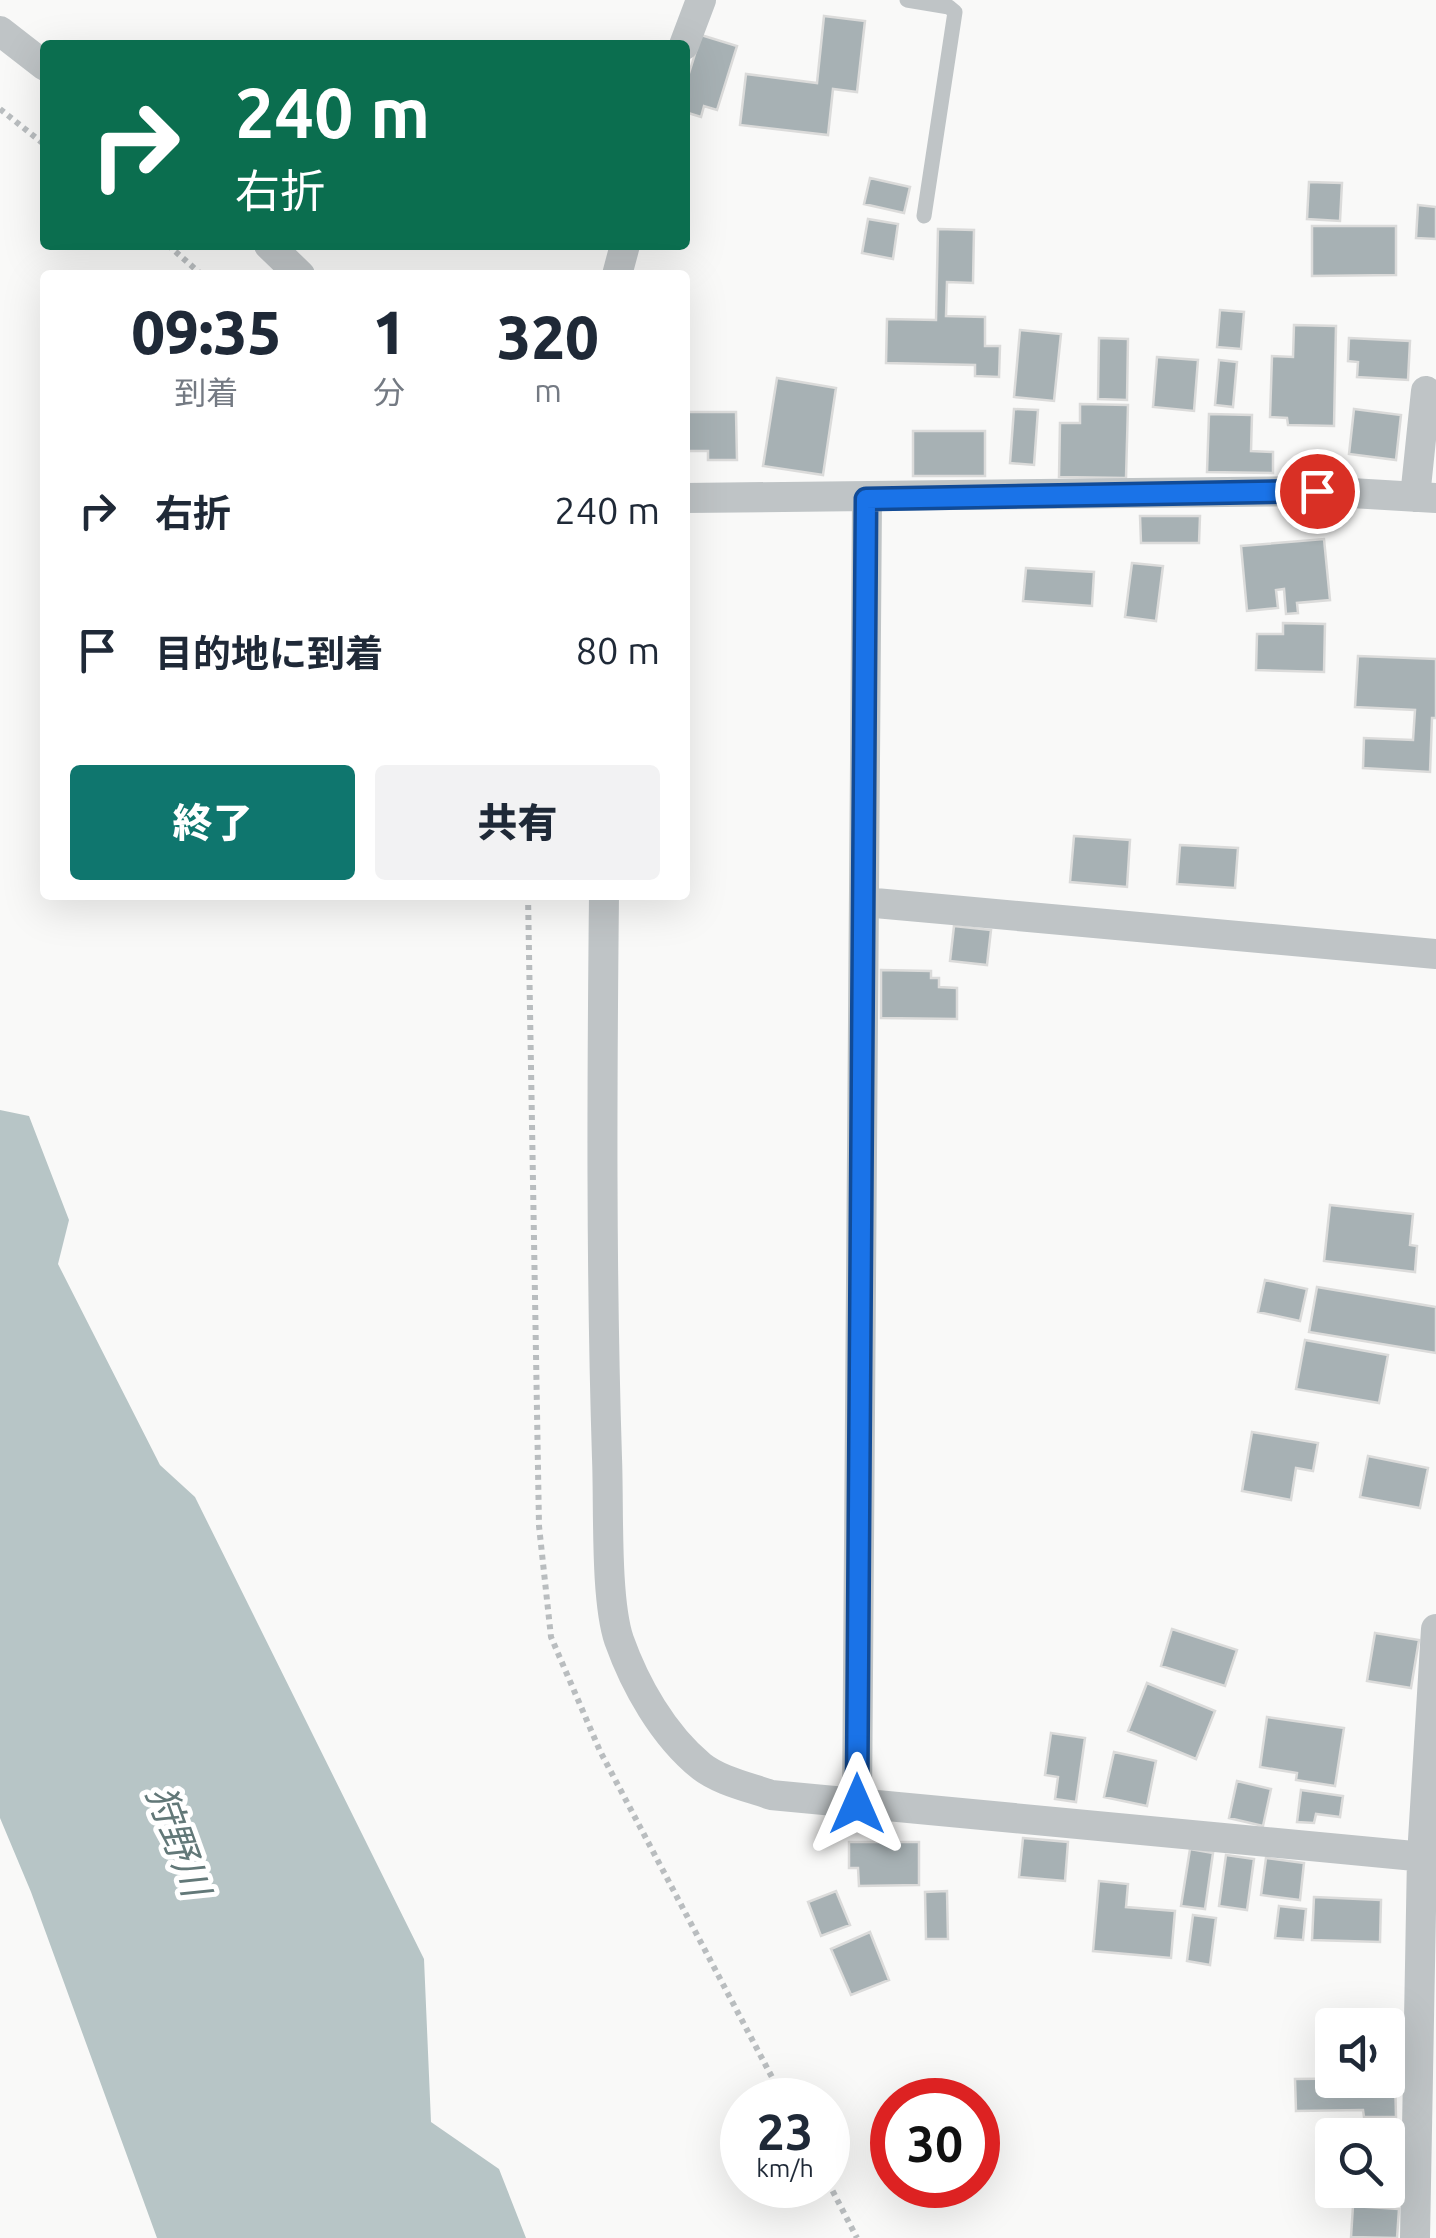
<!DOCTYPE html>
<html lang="ja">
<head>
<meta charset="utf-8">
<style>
  body { margin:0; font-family:Ubuntu,"Noto Sans JP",sans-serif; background:#f2f2f3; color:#1f2937; height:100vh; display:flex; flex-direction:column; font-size:38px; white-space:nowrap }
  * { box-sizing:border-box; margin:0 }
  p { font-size:32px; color:#747a83 }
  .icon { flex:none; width:55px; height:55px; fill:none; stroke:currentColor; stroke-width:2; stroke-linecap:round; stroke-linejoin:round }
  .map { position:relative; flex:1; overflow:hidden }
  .side { position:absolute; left:40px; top:270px; width:650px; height:630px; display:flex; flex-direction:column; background:#fff; border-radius:10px; box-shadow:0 10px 40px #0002 }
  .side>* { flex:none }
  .top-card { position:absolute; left:40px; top:40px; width:650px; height:210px; border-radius:10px; box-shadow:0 10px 40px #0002; background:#0b6e4f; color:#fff; overflow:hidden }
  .tools { position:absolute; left:1315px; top:2008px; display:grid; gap:20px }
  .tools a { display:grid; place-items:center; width:90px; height:90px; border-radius:10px; background:#fff; box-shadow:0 10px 40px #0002; font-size:50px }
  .speed { position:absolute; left:720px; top:2078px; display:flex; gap:20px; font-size:50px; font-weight:700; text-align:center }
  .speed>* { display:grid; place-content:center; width:130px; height:130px; border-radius:50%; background:#fff; box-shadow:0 10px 40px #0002; line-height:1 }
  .speed small { font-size:25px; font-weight:400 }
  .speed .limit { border:15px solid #d22; background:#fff; color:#111 }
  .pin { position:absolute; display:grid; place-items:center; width:85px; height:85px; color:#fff; margin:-42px; border:5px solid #fff; border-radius:50%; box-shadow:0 2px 10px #0007 }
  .me { position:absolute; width:110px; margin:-55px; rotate:0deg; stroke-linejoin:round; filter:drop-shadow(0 0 8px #0008) }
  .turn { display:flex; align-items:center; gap:35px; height:210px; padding:0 30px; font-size:45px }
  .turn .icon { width:130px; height:130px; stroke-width:2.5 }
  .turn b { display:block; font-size:70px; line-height:85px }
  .eta { display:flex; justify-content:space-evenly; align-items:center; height:170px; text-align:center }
  .eta b { font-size:60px; font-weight:800; line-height:70px }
  .action { display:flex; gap:20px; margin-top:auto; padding:20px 30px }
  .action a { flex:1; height:115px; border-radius:10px; background:#0f766e; color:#fff; font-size:40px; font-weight:800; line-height:115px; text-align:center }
  .action a+a { background:#f2f2f3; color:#1f2937 }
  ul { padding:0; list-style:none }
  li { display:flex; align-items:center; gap:30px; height:140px; padding:0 30px }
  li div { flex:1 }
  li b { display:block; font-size:38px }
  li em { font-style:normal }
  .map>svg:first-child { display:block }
  .water { fill:#b7c5c6 }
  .building { fill:#a7b1b4; stroke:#dbdbda; stroke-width:2.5 }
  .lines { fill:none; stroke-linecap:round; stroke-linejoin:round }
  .path { stroke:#b9bdbf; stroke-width:6; stroke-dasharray:5 5; stroke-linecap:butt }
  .lane { stroke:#bfc4c6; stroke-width:15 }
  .street { stroke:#bfc4c6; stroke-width:30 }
  .route-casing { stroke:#114b97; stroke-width:25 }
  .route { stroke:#1a73e8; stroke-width:18 }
  .labels { text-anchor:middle; stroke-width:10; stroke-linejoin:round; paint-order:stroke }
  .water-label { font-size:38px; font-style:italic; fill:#627878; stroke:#fff }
</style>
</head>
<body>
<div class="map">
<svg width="1436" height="2238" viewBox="0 0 1436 2238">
  <rect width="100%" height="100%" fill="#f9f9f8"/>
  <path class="water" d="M0 1110 29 1116 69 1220 58 1264 160 1465 195 1497 424 1959 431 2122 499 2169 526 2238H157L31 1892 0 1818Z"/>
  <path class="building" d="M824 16 865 21 857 92 833 89 828 135 740 125 746 74 817 83Z
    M701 35 737 46 717 110 704 106 701 117 685 112V86Z
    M870 178 910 187 904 213 864 204Z
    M1309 182 1342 183 1340 221 1307 219Z
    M1418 205 1436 207V239L1416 238Z
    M868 219 898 224 893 259 862 253Z
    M1312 226H1396V275L1312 276Z
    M938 229 974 230 973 283 947 282 946 316 985 317V346H1000L999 377 975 376V365L886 363 887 319 936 320Z
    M1220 310 1244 312 1241 349 1217 347Z
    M1294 325 1336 326 1334 426 1288 425 1287 418 1270 417 1272 356 1293 357Z
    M1020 330 1061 334 1054 401 1014 397Z
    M1099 338 1128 339 1127 400 1098 399Z
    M1349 338 1410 341 1408 380 1357 377 1358 362 1348 361Z
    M1157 357 1198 360 1194 411 1153 407Z
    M1219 360 1237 362 1233 407 1215 405Z
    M777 378 836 388 823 475 763 466Z
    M1080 404 1128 405 1126 478 1059 477 1060 423H1080Z
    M1014 409 1038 410 1034 465 1010 463Z
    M1354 409 1401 415 1396 460 1349 454Z
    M685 412H736L737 460H708V451H685Z
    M1209 414 1252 415 1251 451 1273 452V473L1207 472Z
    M913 431H985V476H913Z
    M1140 516H1200L1199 543H1141Z
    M1324 539 1330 600 1297 603 1298 613 1286 614 1284 589 1276 590 1278 608 1247 611 1241 546Z
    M1132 563 1163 566 1156 621 1125 617Z
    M1026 568 1094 572 1092 606 1023 601Z
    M1283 623 1325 624 1324 672 1256 670 1257 634H1283Z
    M1358 656 1436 659V718H1432L1430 772 1363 768 1364 738 1413 740 1415 710 1355 707Z
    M1074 836 1130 840 1127 887 1070 882Z
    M1180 845 1238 848 1235 888 1177 884Z
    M954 926 991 930 987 965 950 961Z
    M881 970 931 971V978H939V987L957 988V1019L881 1018Z
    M1330 1205 1413 1214 1410 1245 1417 1246 1415 1272 1324 1261Z
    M1265 1280 1307 1289 1300 1321 1258 1312Z
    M1317 1287 1436 1307V1353L1309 1332Z
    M1305 1340 1388 1355 1379 1403 1296 1389Z
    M1252 1432 1318 1443 1313 1471 1296 1468 1291 1500 1242 1491Z
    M1368 1456 1428 1468 1420 1508 1360 1497Z
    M1172 1629 1237 1650 1225 1686 1161 1666Z
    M1375 1633 1419 1640 1411 1688 1367 1681Z
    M1147 1683 1215 1711 1196 1759 1128 1731Z
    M1267 1717 1344 1728 1335 1786 1296 1780 1297 1773 1260 1767Z
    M1051 1733 1085 1738 1076 1802 1055 1799 1058 1777 1045 1775Z
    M1114 1752 1156 1761 1147 1806 1104 1797Z
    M1237 1781 1271 1789 1263 1826 1229 1818Z
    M1301 1790 1343 1796 1340 1817 1316 1814 1314 1823 1297 1822Z
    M1023 1838 1068 1842 1065 1881 1019 1877Z
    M849 1842H919V1885L859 1886 858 1868H849Z
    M1190 1849 1213 1853 1205 1909 1181 1906Z
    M1226 1855 1254 1859 1247 1910 1219 1906Z
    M1266 1858 1304 1863 1300 1900 1261 1895Z
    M1099 1881 1128 1884 1126 1907 1175 1911 1171 1958 1093 1951Z
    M836 1891 850 1925 821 1936 808 1902Z
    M947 1891 948 1939H926L925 1892Z
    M1314 1897 1381 1900 1380 1942 1312 1940Z
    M1279 1906 1306 1909 1303 1940 1275 1938Z
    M1193 1915 1216 1918 1210 1965 1187 1961Z
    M870 1932 889 1980 851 1995 831 1949Z
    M1388 2078H1395L1396 2117H1364L1363 2110 1296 2111 1295 2079Z
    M1353 2206 1399 2209 1397 2238 1351 2237Z"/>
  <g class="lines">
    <path class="path" d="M0 109 45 145
      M168 245 202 275
      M528 895 539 1526 551 1637 600 1751 784 2100
      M828 2182 857 2238"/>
    <path class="lane" d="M907 0 949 7 955 12 924 216"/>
    <path class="street" d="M0 31 45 66
      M684 45 701 0
      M269 245 300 275
      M617 275 625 245
      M1415 497 1426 391
      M685 498 1317 491 1436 498
      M604 895C602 1083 601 1270 607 1458 609 1505 605 1598 619 1640 635 1685 663 1735 701 1766 720 1781 749 1787 771 1795L1436 1858
      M864 902 1436 954
      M857 1804 867 499
      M1415 2238 1422 1856 1436 1629"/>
  </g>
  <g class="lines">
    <g class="route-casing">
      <path id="route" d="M857 1804 866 499 1317 491"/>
    </g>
    <use href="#route" class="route"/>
  </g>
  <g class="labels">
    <g class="water-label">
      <text transform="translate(178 1841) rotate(70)" y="13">狩野川</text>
    </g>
  </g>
</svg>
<div class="tools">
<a><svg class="icon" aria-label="sound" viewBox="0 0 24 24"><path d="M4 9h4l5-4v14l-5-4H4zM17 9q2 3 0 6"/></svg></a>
<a><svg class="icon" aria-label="search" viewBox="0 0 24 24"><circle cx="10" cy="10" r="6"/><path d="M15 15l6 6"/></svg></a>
</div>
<div class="speed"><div>23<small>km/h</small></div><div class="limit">30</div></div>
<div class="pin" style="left:1317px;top:491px;background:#d93025"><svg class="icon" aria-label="arrive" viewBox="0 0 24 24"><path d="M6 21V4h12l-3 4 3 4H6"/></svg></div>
<svg class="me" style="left:857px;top:1804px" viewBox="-20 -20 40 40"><path d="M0-17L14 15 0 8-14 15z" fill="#1a73e8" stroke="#fff" stroke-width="4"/></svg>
<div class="top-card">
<div class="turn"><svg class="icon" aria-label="right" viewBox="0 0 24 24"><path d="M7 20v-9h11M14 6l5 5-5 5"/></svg><div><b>240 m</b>右折</div></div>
</div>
<section class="side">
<div class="eta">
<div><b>09:35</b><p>到着</p></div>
<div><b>1</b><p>分</p></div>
<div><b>320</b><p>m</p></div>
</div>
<ul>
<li><svg class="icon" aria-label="right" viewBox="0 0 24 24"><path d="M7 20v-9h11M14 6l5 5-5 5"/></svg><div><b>右折</b></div><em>240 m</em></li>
<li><svg class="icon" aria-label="arrive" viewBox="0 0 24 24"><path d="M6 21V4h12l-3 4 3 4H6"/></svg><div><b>目的地に到着</b></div><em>80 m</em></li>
</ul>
<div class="action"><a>終了</a><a>共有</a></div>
</section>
</div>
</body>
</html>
